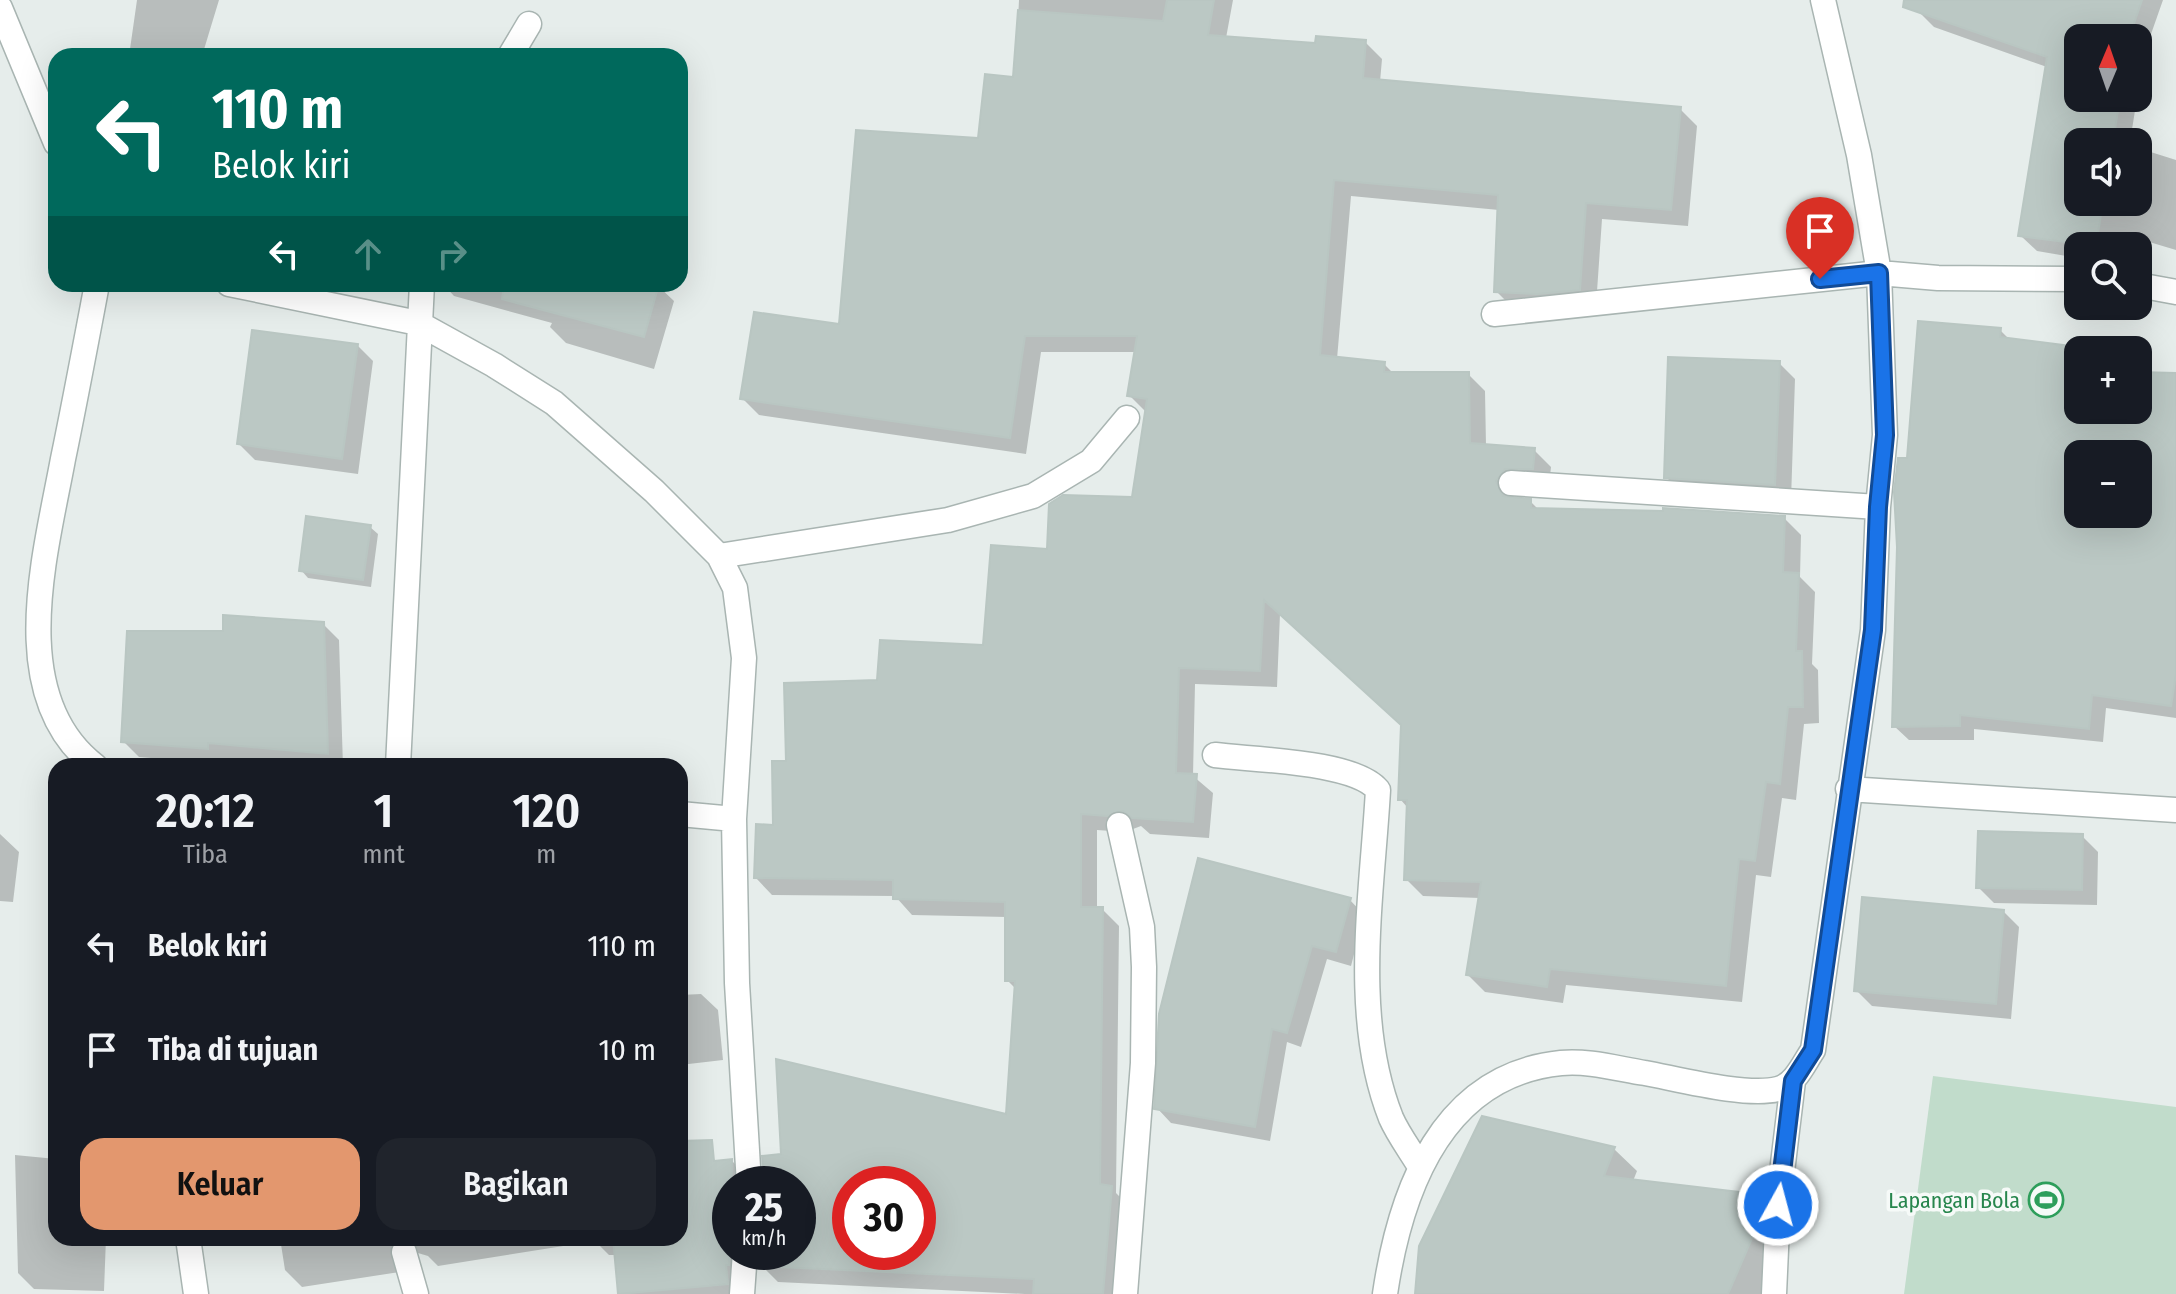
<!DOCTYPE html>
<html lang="id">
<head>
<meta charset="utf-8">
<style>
  body { margin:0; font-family:"Fira Sans Condensed",sans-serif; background:#20242c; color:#f1f3f6; height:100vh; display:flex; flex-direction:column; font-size:30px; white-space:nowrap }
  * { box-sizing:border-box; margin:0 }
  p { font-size:26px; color:#9ea1a6 }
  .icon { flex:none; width:44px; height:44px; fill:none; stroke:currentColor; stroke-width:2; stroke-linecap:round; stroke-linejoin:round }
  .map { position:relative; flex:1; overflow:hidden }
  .drawer { position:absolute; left:48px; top:758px; width:640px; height:488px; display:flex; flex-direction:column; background:#171b24; border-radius:24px; box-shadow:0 8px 32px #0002 }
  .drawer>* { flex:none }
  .guide { position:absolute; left:48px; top:48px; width:640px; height:244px; border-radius:24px; box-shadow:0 8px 32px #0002; background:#00695c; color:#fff; overflow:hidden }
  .needle { width:52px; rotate:2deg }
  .tools { position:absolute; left:2064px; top:24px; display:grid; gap:16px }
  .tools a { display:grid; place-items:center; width:88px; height:88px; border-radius:16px; background:#171b24; box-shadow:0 8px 32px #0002; font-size:40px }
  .speed { position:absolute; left:712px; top:1166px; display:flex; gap:16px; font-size:40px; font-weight:700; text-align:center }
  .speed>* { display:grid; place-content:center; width:104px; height:104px; border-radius:50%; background:#171b24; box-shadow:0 8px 32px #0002; line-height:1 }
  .speed small { font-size:20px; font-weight:400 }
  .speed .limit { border:12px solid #d22; background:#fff; color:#111 }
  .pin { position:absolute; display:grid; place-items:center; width:68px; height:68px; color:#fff; margin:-82px -34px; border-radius:50% 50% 50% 0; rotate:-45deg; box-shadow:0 0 8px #0007 }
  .pin .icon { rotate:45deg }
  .me { position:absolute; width:88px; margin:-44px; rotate:7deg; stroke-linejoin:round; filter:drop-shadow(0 0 6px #0008) }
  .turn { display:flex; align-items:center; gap:28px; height:168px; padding:0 32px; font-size:36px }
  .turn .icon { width:104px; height:104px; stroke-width:2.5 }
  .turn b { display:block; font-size:56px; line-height:68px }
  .lanes { display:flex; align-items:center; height:76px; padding:0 32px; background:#0003; justify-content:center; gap:40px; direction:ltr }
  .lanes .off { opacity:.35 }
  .eta { display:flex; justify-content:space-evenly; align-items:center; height:136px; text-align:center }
  .eta b { font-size:48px; font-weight:600; line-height:56px }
  .primary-button { display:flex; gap:16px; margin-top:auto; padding:16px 32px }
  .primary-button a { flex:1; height:92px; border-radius:24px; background:#e3976e; color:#111; font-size:32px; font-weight:600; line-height:92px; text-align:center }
  .primary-button a+a { background:#20242c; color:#f1f3f6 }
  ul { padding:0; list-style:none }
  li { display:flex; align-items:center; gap:24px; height:104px; padding:0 32px }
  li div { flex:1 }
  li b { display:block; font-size:30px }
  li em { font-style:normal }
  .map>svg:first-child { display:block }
  .green { fill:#c1dccb }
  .shadow { fill:#0003; fill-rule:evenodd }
  .building { fill:#bbc8c4; stroke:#b9c6c2; stroke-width:2; fill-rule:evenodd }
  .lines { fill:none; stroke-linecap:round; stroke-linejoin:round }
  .lane-casing { stroke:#a9b5b2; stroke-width:27 }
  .street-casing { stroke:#a9b5b2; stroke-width:27 }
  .lane { stroke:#fff; stroke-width:24 }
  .street { stroke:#fff; stroke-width:24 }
  .route-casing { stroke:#114b97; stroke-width:20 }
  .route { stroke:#1a73e8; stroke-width:14 }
  .labels { text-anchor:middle; stroke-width:7; stroke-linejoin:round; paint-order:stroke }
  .leisure-label { font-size:22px; fill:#27864d; stroke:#f6faf8; text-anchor:end }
</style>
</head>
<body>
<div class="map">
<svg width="2176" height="1294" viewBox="0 0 2176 1294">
  <rect width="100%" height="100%" fill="#e6edeb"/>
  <path class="green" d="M1933 1076 2176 1107V1294H1904Z"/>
  <path class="shadow" d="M137 0H219L202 56H129Z
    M1019 0H1233L1226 38 1317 45 1365 42 1382 59 1380 82 1680 109 1697 126 1688 226 1602 219 1596 306 1513 308 1496 291 1499 210 1351 196 1337 359 1384 364 1394 374H1468L1485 391 1486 446 1534 450 1551 467 1549 486 1522 485 1512 499 1530 501 1539 510 1784 518 1801 535 1800 577 1815 592 1812 664 1818 670 1819 723 1804 724 1796 800 1782 798 1771 877 1756 875 1742 1002 1566 985 1563 1003 1485 992 1468 975 1480 898 1423 896 1406 879 1408 808 1400 799 1402 726 1280 614 1277 687 1195 684 1193 776 1213 793 1209 838 1150 834 1141 826 1125 832 1097 830V909H1102L1119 926 1116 1193 1128 1205 1120 1294H1025L778 1282 761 1265V1254L749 1261 743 1294H620L616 1255H609L595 1241 438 1266 428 1256 418 1253 409 1259 406 1271 302 1287 285 1270 280 1238H680V1167L732 1161 749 1178V1184H730V1252H798V1184H765L1008 1117 1016 989 1007 980V917L912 915 895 896 772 895 756 878 775 827 788 763 879 682 984 647 1049 552 1134 499 1147 413 1129 395 1136 352H1041L1026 454 759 415 742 398 841 326 979 140 1015 79ZM850 1184H918V1252H850Z
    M1922 0H2163L2144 54 2138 94V38H2078V98H2137L2130 142H2078V202H2138V148L2176 160V250L2116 232 2114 246H2078V258L2037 251 2021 236 2047 67 1934 27 1918 11Z
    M443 284H656L674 301 654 369 566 343 550 327 552 323 454 296Z
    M2000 330 2010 340 2089 350H2078V410H2138V374L2176 375V718L2106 708 2103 742 1974 729V740H1909L1894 726 1909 460ZM2078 454H2138V514H2078Z
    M357 345 373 361 358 474 255 460 239 444Z
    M1779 363 1795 379 1791 500 1682 493 1666 477Z
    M370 527 378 534 371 587 308 578 301 570Z
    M323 624 339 640 343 766 223 758V764L139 757 123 741 225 633Z
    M0 834 19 852 13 902 0 901Z
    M2082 836 2098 852 2097 905 1994 903 1978 887Z
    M1350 900 1364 915 1351 966 1327 959 1301 1047 1287 1042 1270 1141 1171 1123 1157 1108Z
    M2003 911 2019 927 2011 1019 1872 1006 1856 990Z
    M701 994 718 1010 723 1060 680 1065V995Z
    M1614 1149 1637 1171 1633 1181 1763 1197 1786 1220 1777 1294H1417Z
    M15 1155 56 1159V1238H106L104 1291 34 1289 18 1273Z"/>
  <path class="building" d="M1167 0H1214L1208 35 1315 43 1316 36 1366 40 1363 78 1681 107 1671 210 1586 203 1580 290 1537 294 1494 292 1498 195 1334 180 1320 355 1385 362 1384 372H1469L1470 443 1535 448 1533 469H1505L1496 481 1503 496 1531 499V508L1663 511V508L1785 516 1783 572 1799 573 1796 651H1802L1803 707H1788L1780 784 1766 782 1755 861 1739 859 1726 986 1550 969 1547 987 1466 975 1481 882 1404 880 1407 800H1398L1401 725 1264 600 1260 671 1179 668 1176 773 1197 774 1193 822 1132 818 1123 811 1107 816 1081 814V907H1103L1100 1184 1112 1186 1103 1294H1033L1034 1279 759 1266 760 1252H798V1184H764L762 1156 781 1154 776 1059 1006 1114 1015 981H1005V902L893 899V880L754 878 756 824 773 825 772 761H786L784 683 877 680 880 640 983 645 991 545 1047 549 1049 504 1063 495 1132 497 1147 399 1127 396 1137 336H1025L1010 438 740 399 754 312 839 324 856 130 978 138 985 74 1013 77 1018 10 1163 21ZM850 1184H918V1252H850Z
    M1904 0H2142L2129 38H2078V98H2120L2113 142H2078V202H2103L2096 246 2018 236 2047 57 1903 7Z
    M504 284H659L644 337 502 299Z
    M1918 321 2001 328 2000 337 2080 347 2075 383 2078 384V410H2138V372L2176 373V674L2171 706 2092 695 2089 729 1960 715V726L1892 727 1897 547 1894 492 1898 458H1907ZM2078 454H2138V514H2078Z
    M252 330 358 344 342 459 237 444Z
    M1668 357 1780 361 1775 485 1664 478Z
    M306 516 371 525 363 580 299 571Z
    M223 615 324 622 328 754 208 743V749L121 742 127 631H223Z
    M1978 831 2083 834 2082 890 1976 888Z
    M1198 858 1351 898 1336 952 1312 946 1287 1033 1272 1029 1255 1127 1154 1109 1159 1014Z
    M1862 897 2004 910 1996 1004 1854 991Z
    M1482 1116 1615 1147 1604 1176 1764 1195 1763 1213 1728 1294H1415L1419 1246Z
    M712 1140 714 1161 732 1159 730 1251 729 1265H726L728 1284 618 1294 613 1238H680V1141Z"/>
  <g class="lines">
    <g class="lane-casing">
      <path id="lane" d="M1494 314 1879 273
        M188 1238 196 1294
        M404 1252 416 1294"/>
    </g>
    <g class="street-casing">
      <path id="street" d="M0 8 56 143
        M510 56 529 24
        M1879 273 1938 278 2078 279
        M229 284 418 323 494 365 554 403 654 491 719 556 735 588 744 658 734 819 737 983 749 1184
        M2138 285 2176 292
        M1511 483 1878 507
        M719 556 948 520 1033 496 1091 461 1127 418
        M1215 755C1253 760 1354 761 1378 790 1372 896 1351 1017 1391 1118 1398 1134 1410 1150 1419 1165
        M95 766C4 696 46 552 63 459 75 401 86 342 97 284
        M398 766 422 284
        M1848 789 2176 810
        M680 814 734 819
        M1119 825 1142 927 1144 967 1143 1063 1125 1294
        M742 1294 745 1252
        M1385 1294C1400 1192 1441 1075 1561 1063 1587 1060 1619 1069 1645 1073 1678 1079 1746 1097 1778 1089 1795 1085 1804 1063 1813 1050L1873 630 1878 507 1885 435 1879 273 1859 155 1823 0
        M1774 1294 1778 1205 1793 1081"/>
    </g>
    <use href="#lane" class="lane"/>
    <use href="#street" class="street"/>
  </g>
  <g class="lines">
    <g class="route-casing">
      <path id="route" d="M1778 1205 1793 1081 1813 1050 1873 630 1878 507 1885 435 1879 273 1820 279"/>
    </g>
    <use href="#route" class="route"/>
  </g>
  <defs>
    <g id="stadium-ring" transform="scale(1.8)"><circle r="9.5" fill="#f6faf8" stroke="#2e9e5b" stroke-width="1.5"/><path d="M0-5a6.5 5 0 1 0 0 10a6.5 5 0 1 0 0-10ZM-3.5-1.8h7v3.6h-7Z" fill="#2e9e5b"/></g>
  </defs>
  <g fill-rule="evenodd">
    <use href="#stadium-ring" x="2046" y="1200"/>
  </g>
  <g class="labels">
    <g class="leisure-label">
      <text x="2020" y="1208">Lapangan Bola</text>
    </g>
  </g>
</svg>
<div class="tools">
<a><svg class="needle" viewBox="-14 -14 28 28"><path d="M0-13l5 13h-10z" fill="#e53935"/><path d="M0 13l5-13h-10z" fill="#9ea1a6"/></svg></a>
<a><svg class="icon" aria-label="sound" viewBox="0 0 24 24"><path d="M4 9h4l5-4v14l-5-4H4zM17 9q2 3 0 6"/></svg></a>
<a><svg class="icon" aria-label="search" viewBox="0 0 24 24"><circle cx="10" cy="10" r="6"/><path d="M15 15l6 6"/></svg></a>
<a>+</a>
<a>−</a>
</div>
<div class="speed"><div>25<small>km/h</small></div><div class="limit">30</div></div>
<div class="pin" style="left:1820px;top:279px;background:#d93025"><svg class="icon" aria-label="arrive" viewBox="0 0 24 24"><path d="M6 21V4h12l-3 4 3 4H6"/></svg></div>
<svg class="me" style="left:1778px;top:1205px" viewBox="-20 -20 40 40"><circle r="17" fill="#1a73e8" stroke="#fff" stroke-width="3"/><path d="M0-11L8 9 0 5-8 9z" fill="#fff"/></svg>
<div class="guide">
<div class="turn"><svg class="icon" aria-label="left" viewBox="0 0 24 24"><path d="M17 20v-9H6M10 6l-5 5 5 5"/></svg><div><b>110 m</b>Belok kiri</div></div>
<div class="lanes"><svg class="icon" aria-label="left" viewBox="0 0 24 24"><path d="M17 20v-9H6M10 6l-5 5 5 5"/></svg><svg class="icon off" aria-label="ahead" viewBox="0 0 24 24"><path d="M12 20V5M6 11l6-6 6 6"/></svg><svg class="icon off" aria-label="right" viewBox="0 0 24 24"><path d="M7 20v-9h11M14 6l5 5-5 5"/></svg></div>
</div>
<section class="drawer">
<div class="eta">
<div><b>20:12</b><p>Tiba</p></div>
<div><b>1</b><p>mnt</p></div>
<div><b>120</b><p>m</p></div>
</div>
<ul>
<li><svg class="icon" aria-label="left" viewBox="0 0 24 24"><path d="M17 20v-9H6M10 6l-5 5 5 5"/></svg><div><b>Belok kiri</b></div><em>110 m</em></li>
<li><svg class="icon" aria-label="arrive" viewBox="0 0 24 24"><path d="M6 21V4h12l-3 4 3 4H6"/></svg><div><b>Tiba di tujuan</b></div><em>10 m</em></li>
</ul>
<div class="primary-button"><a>Keluar</a><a>Bagikan</a></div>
</section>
</div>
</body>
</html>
